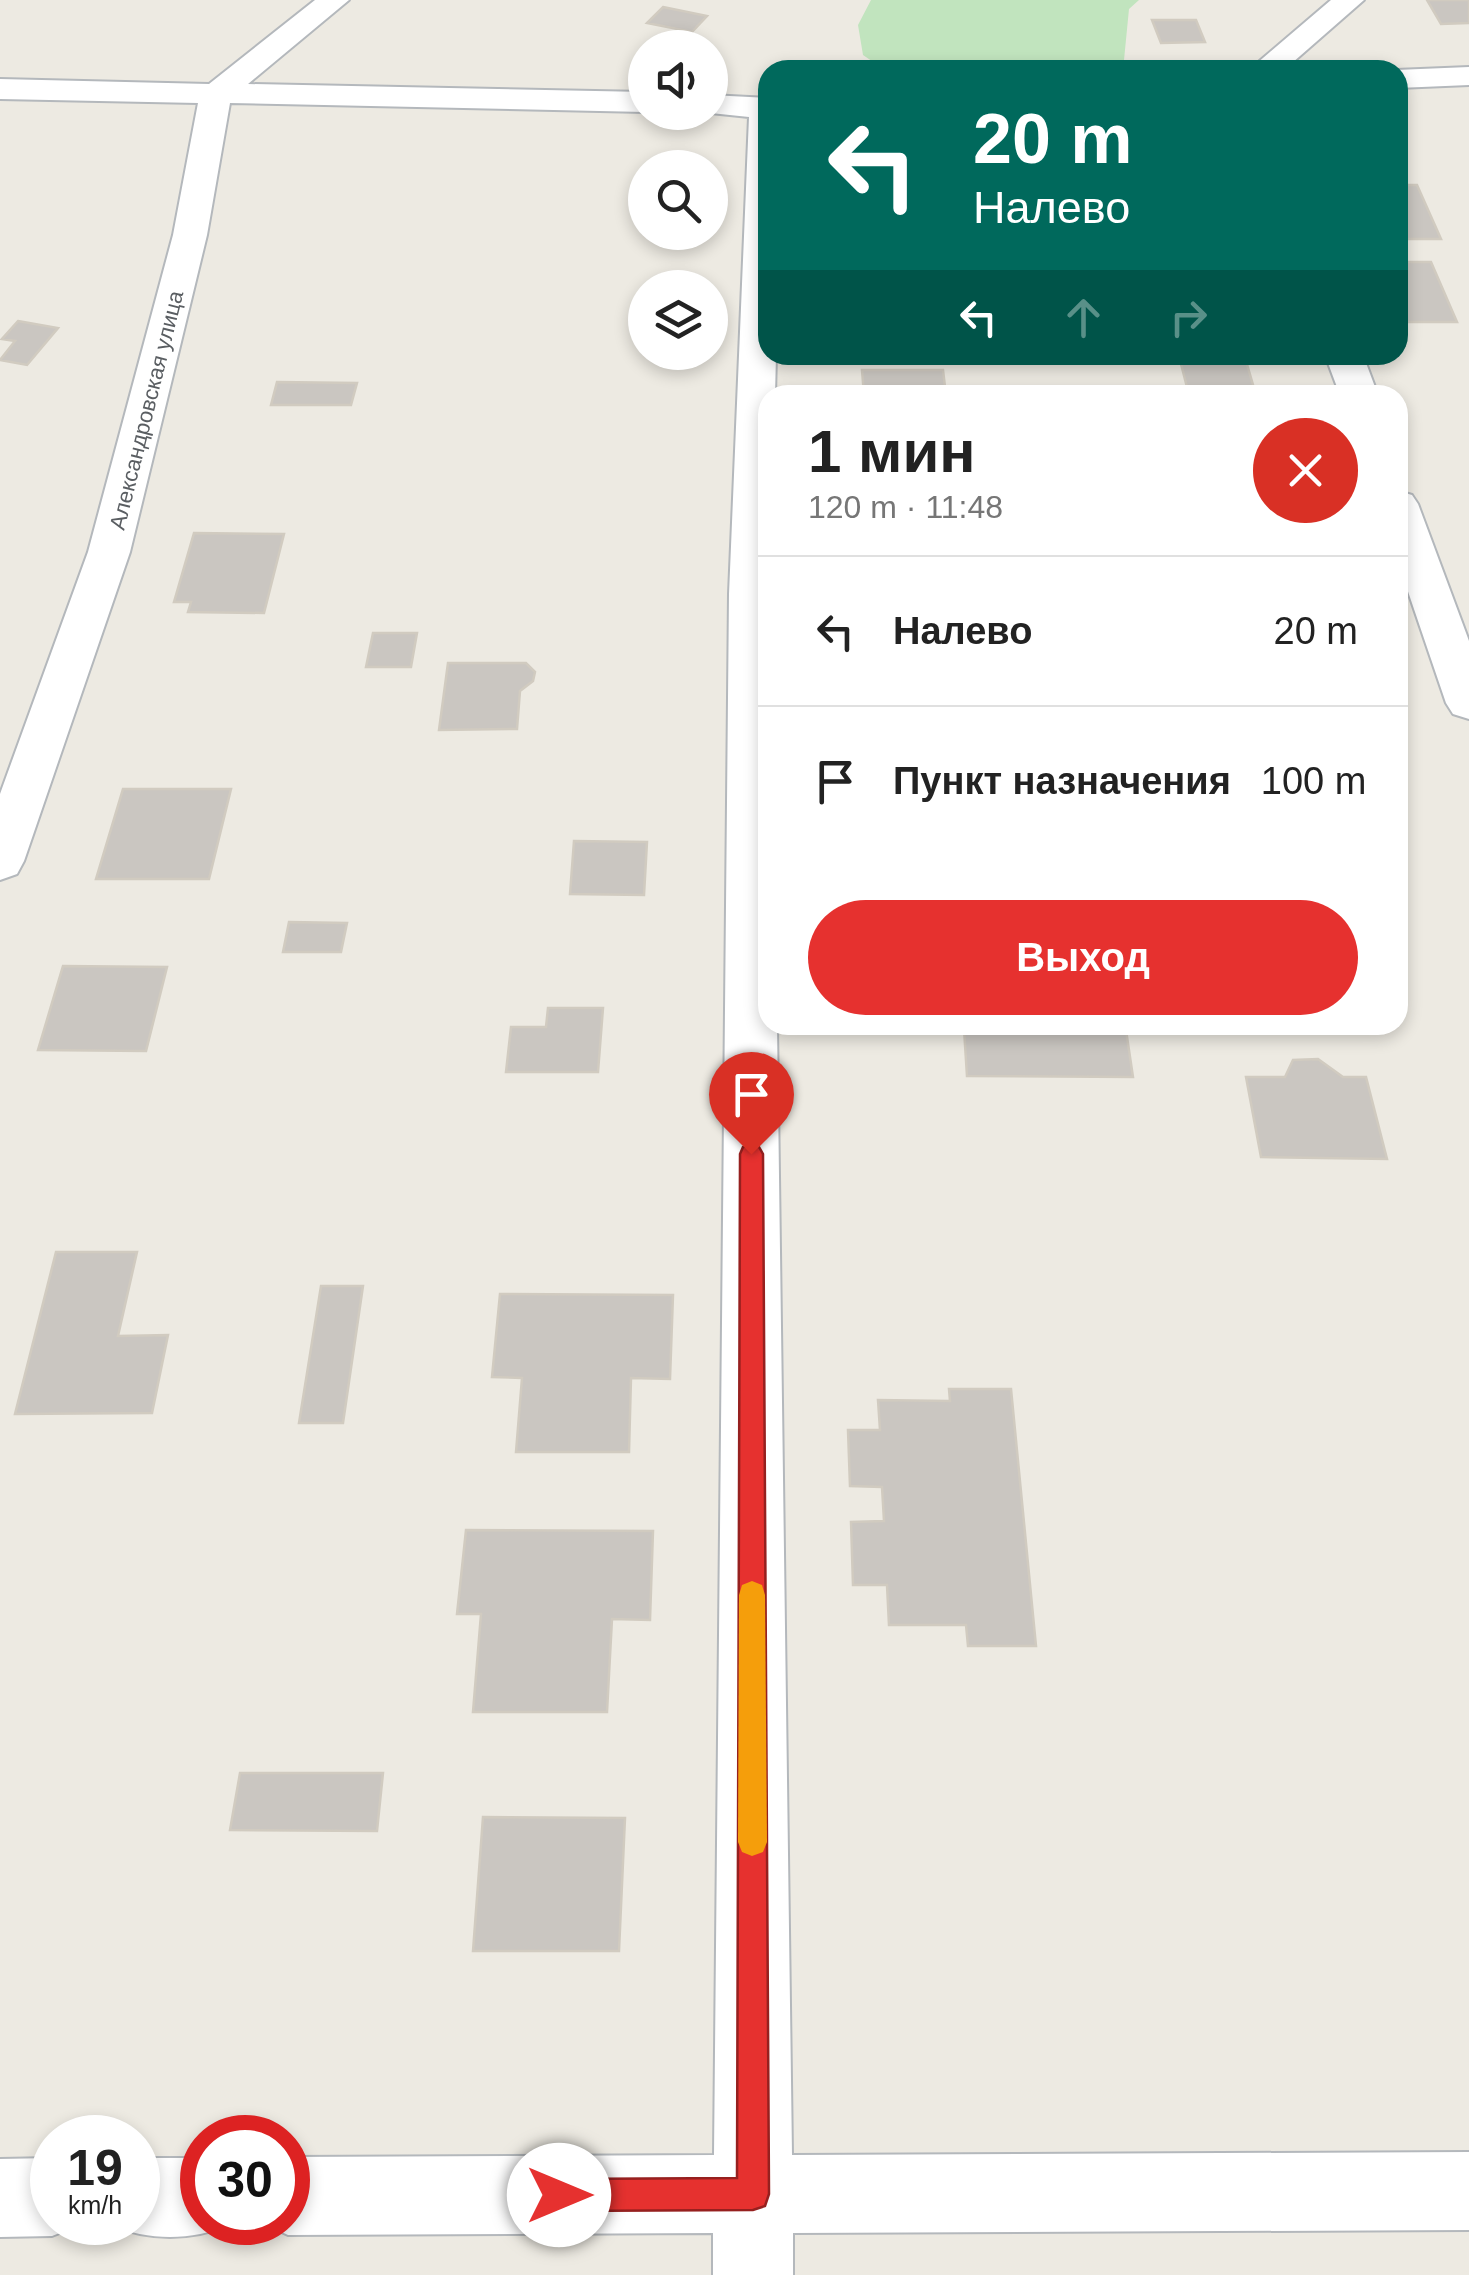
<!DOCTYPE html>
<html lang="ru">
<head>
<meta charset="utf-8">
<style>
  body { margin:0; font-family:Arial,sans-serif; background:#f2f2f2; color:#222; height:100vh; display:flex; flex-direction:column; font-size:38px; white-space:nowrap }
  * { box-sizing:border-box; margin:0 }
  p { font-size:32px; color:#767676 }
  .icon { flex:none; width:55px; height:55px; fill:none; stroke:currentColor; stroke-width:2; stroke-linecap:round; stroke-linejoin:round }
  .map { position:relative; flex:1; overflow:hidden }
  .sheet { position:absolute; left:758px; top:385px; width:650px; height:650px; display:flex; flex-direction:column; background:#fff; border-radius:30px; box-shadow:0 5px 15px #0003 }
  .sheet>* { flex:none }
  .hud { position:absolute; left:758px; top:60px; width:650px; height:305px; border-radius:30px; box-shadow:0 5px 15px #0003; background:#00695c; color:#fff; overflow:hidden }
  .buttons { position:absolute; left:628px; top:30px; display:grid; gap:20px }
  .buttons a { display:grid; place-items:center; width:100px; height:100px; border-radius:50%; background:#fff; box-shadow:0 5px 15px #0003; font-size:50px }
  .speed { position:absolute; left:30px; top:2115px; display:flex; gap:20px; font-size:50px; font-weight:700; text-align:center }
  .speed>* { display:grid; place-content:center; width:130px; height:130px; border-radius:50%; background:#fff; box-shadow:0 5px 15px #0003; line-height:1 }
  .speed small { font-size:25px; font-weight:400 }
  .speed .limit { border:15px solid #d22; background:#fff; color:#111 }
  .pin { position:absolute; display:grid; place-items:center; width:85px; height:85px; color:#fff; margin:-102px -42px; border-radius:50% 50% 50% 0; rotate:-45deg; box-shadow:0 0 10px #0007 }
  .pin .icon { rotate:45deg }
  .me { position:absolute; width:110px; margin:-55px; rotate:90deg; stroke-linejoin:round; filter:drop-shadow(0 0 8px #0008) }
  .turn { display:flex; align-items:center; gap:35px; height:210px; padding:0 50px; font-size:45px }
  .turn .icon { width:130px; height:130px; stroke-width:2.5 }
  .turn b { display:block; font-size:70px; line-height:85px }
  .lanes { display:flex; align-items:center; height:95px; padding:0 50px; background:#0003; justify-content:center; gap:50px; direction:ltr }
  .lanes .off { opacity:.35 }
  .round { display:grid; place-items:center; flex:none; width:105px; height:105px; border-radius:52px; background:#f2f2f2 }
  .head { display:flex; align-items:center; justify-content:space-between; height:170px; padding:0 50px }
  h1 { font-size:60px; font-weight:600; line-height:75px }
  .cta { display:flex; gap:20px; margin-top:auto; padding:20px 50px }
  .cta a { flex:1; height:115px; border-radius:60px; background:#e6312f; color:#fff; font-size:40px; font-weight:600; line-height:115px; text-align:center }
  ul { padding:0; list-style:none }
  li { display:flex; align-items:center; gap:30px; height:150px; padding:0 50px; border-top:2px solid #e0e0e0 }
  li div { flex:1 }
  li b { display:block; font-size:38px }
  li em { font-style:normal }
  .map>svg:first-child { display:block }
  .green { fill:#c1e4be }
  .building { fill:#cac6c1; stroke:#d1cbc0; stroke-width:2.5 }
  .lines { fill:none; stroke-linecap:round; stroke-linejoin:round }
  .minor-casing { stroke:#b4b8bc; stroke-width:4 }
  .minor { fill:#fff; fill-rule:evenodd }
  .route { fill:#e6312f; stroke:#96201f; stroke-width:2.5 }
  .slow { fill:#f59e0b }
  .labels { text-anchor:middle; stroke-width:9; stroke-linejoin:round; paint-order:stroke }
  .far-street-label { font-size:22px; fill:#5a5e62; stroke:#fff }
</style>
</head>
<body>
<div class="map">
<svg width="1469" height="2275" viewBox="0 0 1469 2275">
  <rect width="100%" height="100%" fill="#edeae2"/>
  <path class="green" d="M871 0H1139L1129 9 1124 60 1103 70H885L863 55 858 25Z"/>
  <path class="building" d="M1427 0H1469V23L1441 24Z
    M663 7 707 16 692 32 647 23Z
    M1152 20H1196L1205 42 1161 43Z
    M1398 185H1417L1441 239H1398Z
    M1398 262H1431L1457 322H1398Z
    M18 321 58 328 27 365 0 360 15 341 2 339Z
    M1180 360 1246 361 1256 395H1189Z
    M862 370H943L946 395H864Z
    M277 382 357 383 351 405H271Z
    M194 533 284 534 264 613 188 612 191 602H174Z
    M373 633H417L411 667H366Z
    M448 663H526L535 672 533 681 520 691 517 729 439 730Z
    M123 789H231L209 879H96Z
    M574 841 647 842 644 895 570 894Z
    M289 922 347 923 341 952H283Z
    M63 966 167 967 146 1051 38 1050Z
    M548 1008H603L598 1072H506L511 1027H546Z
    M964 1029 1126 1030 1133 1077 967 1076Z
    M1318 1059 1343 1077H1366L1387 1159 1261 1157 1246 1077H1285L1293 1060Z
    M56 1252H137L118 1336 168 1335 152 1413 15 1414Z
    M321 1286H363L343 1423H299Z
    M500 1294 673 1295 670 1379 631 1378 629 1452H516L522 1378 492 1377Z
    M949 1389H1011L1036 1646H968L966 1625H889L887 1585H853L851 1522 884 1521 882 1487 850 1486 848 1430H880L878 1400 950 1401Z
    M466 1530 653 1531 650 1620 612 1619 607 1712H473L481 1614H457Z
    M240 1773H383L377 1831 230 1830Z
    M483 1817 625 1818 619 1951H473Z"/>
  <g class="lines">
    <g class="minor-casing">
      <path id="minor" d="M315 0H349L248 84 645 92V112L230 103 207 235 130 552 24 861 17 874 0 880V794L88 552 173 235 198 103 0 99V79L209 84Z
        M1331 0H1364L1284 70H1249Z
        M1469 67V85L1398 88 1396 70Z
        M710 95 768 98V355H776L775 395H768V1025H777L792 2155 1469 2152V2230L793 2233V2275H713V2233L288 2235 260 2222H288V2157L714 2155 729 594 749 117 701 112H710Z
        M1325 355H1363L1378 395H1340Z
        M1398 491 1412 495 1418 504 1469 641V719L1453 714 1446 703 1398 562Z
        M52 2158V2222L80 2225 52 2236 0 2237V2159Z
        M138 2158H202V2222L230 2225C191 2241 149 2241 110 2225L138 2222Z"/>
    </g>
    <use href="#minor" class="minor"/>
  </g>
  <path class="route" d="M751 1144 759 1147 763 1154 769 2194 765 2206 753 2210 559 2211 548 2206 543 2195 548 2184 559 2179 737 2178 740 1154 743 1147Z"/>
  <path class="slow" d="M752 1581 762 1585 765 1595 767 1842 763 1852 752 1856 742 1852 738 1842 739 1595 742 1585Z"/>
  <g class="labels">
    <g class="far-street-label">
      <text transform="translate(146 410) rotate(-76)" y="8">Александровская улица</text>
    </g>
  </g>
</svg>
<div class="buttons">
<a><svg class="icon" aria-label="sound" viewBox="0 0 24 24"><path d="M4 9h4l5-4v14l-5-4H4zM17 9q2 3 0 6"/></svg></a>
<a><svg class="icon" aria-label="search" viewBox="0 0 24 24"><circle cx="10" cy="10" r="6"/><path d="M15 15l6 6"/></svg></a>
<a><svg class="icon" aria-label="layers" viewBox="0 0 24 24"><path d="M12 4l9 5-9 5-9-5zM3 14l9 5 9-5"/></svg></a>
</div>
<div class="speed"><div>19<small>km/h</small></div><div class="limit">30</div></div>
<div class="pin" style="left:751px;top:1154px;background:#d93025"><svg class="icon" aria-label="arrive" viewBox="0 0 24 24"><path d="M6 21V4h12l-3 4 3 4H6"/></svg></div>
<svg class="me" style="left:559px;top:2195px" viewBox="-20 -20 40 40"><circle r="19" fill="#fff"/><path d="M0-13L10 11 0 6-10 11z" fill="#e6312f"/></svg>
<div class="hud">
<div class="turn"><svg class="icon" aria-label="left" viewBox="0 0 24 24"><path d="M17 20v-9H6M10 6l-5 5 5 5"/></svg><div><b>20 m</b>Налево</div></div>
<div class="lanes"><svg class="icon" aria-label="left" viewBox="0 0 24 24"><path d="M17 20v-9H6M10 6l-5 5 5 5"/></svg><svg class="icon off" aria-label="ahead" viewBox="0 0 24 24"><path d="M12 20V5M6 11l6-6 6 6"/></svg><svg class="icon off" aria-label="right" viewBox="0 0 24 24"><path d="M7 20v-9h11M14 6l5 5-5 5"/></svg></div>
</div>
<section class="sheet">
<div class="head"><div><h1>1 мин</h1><p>120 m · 11:48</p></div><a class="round" style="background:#d93025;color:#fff"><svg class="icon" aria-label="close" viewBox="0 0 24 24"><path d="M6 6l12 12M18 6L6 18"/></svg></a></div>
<ul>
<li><svg class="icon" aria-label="left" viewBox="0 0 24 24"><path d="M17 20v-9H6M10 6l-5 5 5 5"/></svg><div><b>Налево</b></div><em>20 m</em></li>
<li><svg class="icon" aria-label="arrive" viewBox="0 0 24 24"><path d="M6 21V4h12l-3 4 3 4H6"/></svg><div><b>Пункт назначения</b></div><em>100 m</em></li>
</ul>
<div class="cta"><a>Выход</a></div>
</section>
</div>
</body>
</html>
